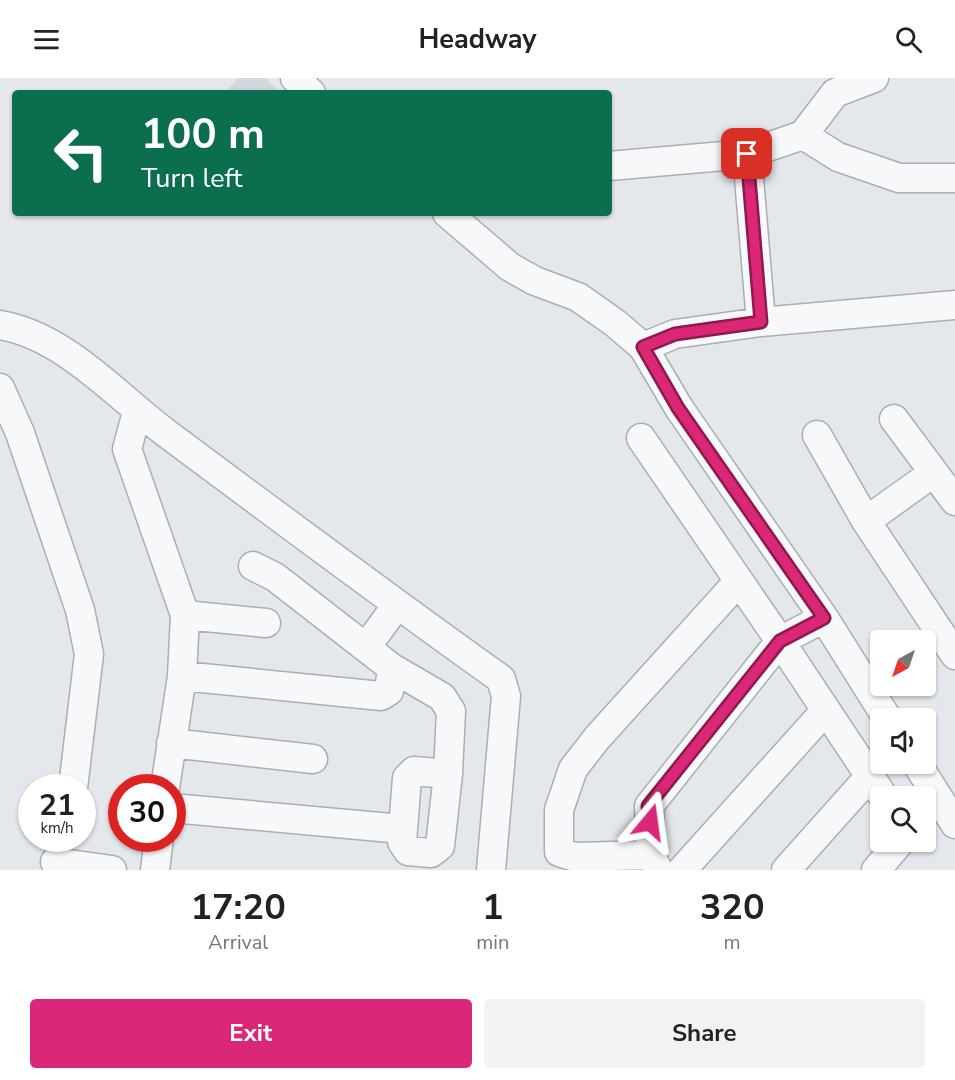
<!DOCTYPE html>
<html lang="en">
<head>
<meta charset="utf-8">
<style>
  body { margin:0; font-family:"Nunito Sans",sans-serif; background:#f2f2f2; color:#222; height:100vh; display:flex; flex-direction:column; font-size:22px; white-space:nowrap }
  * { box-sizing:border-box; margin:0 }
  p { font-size:20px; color:#767676 }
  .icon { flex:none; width:33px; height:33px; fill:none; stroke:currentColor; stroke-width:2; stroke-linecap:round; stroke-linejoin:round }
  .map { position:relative; height:792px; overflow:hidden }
  .side { display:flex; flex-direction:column; background:#fff; flex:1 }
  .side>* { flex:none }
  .hud { position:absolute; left:12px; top:12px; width:600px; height:126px; border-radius:6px; box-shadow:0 2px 4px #0004; background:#0b6e4f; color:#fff; overflow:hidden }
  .needle { width:39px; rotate:220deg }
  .tools { position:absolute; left:870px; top:552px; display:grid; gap:12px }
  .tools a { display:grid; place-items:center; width:66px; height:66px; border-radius:6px; background:#fff; box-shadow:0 2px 4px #0004; font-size:30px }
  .speed { position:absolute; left:18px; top:696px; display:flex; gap:12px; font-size:30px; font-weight:700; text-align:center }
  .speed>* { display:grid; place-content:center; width:78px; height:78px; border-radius:50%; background:#fff; box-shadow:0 2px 4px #0004; line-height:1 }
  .speed small { font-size:15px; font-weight:400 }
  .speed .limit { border:9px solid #d22; background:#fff; color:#111 }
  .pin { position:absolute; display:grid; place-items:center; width:51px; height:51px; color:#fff; margin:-26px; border-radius:12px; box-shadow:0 3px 9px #0006 }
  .me { position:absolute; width:66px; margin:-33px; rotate:16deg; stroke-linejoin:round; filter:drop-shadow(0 0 4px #0008) }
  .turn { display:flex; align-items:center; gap:21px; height:126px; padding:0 30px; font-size:27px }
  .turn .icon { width:78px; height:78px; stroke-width:2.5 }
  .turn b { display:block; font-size:42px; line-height:51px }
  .eta { display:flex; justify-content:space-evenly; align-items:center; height:102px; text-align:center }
  .eta b { font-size:36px; font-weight:700; line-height:42px }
  .primary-button { display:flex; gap:12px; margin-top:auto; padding:12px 30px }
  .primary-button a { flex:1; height:69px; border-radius:6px; background:#db2777; color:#fff; font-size:24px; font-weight:700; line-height:69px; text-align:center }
  .primary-button a+a { background:#f2f2f2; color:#222 }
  header { display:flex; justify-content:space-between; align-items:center; height:78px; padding:0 30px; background:#fff; font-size:27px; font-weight:700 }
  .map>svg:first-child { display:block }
  .built { fill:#d2d6de }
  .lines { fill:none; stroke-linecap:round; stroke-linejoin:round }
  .minor-casing { stroke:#a9aeb7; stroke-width:31 }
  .minor { stroke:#f7f8fa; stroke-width:28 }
  .route-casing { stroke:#8e194d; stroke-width:15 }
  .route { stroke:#db2777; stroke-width:10 }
</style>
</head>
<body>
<header><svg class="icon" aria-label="menu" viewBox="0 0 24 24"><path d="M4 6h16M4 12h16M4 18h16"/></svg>Headway<svg class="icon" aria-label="search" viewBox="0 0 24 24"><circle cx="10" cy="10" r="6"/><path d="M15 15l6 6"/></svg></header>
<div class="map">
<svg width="955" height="792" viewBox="0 0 955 792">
  <rect width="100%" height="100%" fill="#e4e7ec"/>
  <path class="built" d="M239 0H265L281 15H232L228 11Z"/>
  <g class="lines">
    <g class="minor-casing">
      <path id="minor" d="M295 0 311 15
        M803 57 838 79 899 100H955
        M609 88 747 76 803 57 835 15 874 0
        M447 135 510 189 535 203 578 219 615 245 643 269 679 330 824 540 887 640
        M761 244 955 227
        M0 247C66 258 118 320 170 358 280 440 390 522 501 601L506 618 491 792
        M643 269 675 256 761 244 747 76
        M0 310 20 355 80 532 89 576 73 710
        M137 334 127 371 185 537 182 598 165 710
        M894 341 955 423
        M817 357 866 443 955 577
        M641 360 780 563 883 718
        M866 443 933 395
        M253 488 275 499 392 590 442 619 451 633 448 696 440 768 431 775 408 773 402 764 407 700 414 693 448 696
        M185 537 266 545
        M367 568 397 527
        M182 598 381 618 389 613 392 590
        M171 665 313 681
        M917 686 955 746
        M172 730 402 751
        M651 777 575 779 559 774V732L573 691 597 660 738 504
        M55 784 112 792
        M155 792 159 760
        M658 792 651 777 649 728 780 563 824 540
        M682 792 826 632
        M786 792 870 698
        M876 792 900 764"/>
    </g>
    <use href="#minor" class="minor"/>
  </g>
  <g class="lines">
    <g class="route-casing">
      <path id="route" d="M650 744 648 728 780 563 824 540 678 330 643 269 675 256 761 244 747 76"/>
    </g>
    <use href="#route" class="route"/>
  </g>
</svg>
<div class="tools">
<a><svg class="needle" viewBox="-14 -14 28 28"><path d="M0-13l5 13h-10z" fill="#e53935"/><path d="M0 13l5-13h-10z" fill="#767676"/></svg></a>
<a><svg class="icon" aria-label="sound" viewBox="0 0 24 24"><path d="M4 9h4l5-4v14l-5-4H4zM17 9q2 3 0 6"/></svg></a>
<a><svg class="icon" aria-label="search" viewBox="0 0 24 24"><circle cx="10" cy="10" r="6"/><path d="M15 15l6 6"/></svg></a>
</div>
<div class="speed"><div>21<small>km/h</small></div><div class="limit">30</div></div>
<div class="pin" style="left:747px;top:76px;background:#d93025"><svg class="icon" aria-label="arrive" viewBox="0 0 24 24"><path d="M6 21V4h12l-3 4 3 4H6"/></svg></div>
<svg class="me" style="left:650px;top:744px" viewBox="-20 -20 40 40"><path d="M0-17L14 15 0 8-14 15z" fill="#db2777" stroke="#fff" stroke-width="4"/></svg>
<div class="hud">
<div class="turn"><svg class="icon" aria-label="left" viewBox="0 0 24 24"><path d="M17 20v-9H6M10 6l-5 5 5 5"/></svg><div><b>100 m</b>Turn left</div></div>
</div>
</div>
<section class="side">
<div class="eta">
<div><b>17:20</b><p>Arrival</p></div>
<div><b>1</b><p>min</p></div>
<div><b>320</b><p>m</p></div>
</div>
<div class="primary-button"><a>Exit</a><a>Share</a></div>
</section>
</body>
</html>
